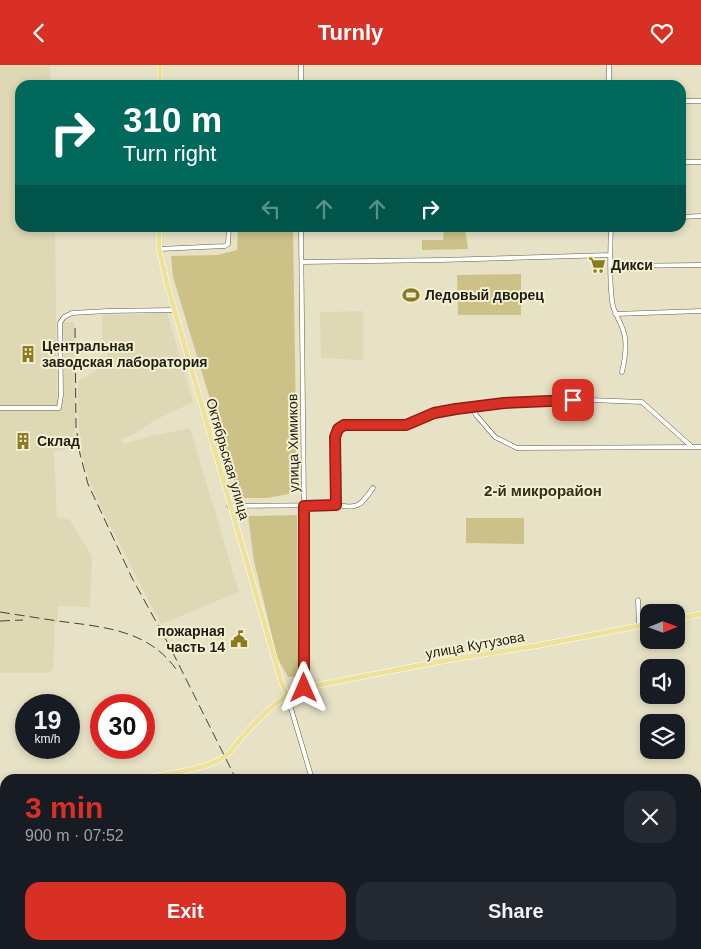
<!DOCTYPE html>
<html lang="en">
<head>
<meta charset="utf-8">
<style>
  body { margin:0; font-family:Arial,sans-serif; background:#242831; color:#f1f3f6; height:100vh; display:flex; flex-direction:column; font-size:19px; white-space:nowrap }
  * { box-sizing:border-box; margin:0 }
  p { font-size:16px; color:#9ea1a6 }
  .icon { flex:none; width:28px; height:28px; fill:none; stroke:currentColor; stroke-width:2; stroke-linecap:round; stroke-linejoin:round }
  .map { position:relative; flex:1; overflow:hidden }
  .sheet { position:absolute; left:0px; top:709px; width:701px; height:176px; display:flex; flex-direction:column; background:#171b24; border-radius:15px 15px 0 0; box-shadow:0 2px 8px #0003 }
  .sheet>* { flex:none }
  .hud { position:absolute; left:15px; top:15px; width:671px; height:152px; border-radius:15px; box-shadow:0 2px 8px #0003; background:#00695c; color:#fff; overflow:hidden }
  .needle { width:32px; rotate:89deg }
  .buttons { position:absolute; left:640px; top:539px; display:grid; gap:10px }
  .buttons a { display:grid; place-items:center; width:45px; height:45px; border-radius:10px; background:#171b24; box-shadow:0 2px 8px #0003; font-size:25px }
  .speed { position:absolute; left:15px; top:629px; display:flex; gap:10px; font-size:25px; font-weight:700; text-align:center }
  .speed>* { display:grid; place-content:center; width:65px; height:65px; border-radius:50%; background:#171b24; box-shadow:0 2px 8px #0003; line-height:1 }
  .speed small { font-size:12px; font-weight:400 }
  .speed .limit { border:8px solid #d22; background:#fff; color:#111 }
  .pin { position:absolute; display:grid; place-items:center; width:42px; height:42px; color:#fff; margin:-21px; border-radius:10px; box-shadow:0 2px 8px #0006 }
  .me { position:absolute; width:55px; margin:-28px; rotate:0deg; stroke-linejoin:round; filter:drop-shadow(0 0 4px #0008) }
  .turn { display:flex; align-items:center; gap:18px; height:105px; padding:0 25px; font-size:22px }
  .turn .icon { width:65px; height:65px; stroke-width:2.5 }
  .turn b { display:block; font-size:35px; line-height:42px }
  .lanes { display:flex; align-items:center; height:48px; padding:0 25px; background:#0003; justify-content:center; gap:25px; direction:ltr }
  .lanes .off { opacity:.35 }
  .round { display:grid; place-items:center; flex:none; width:52px; height:52px; border-radius:15px; background:#242831 }
  .overview { display:flex; align-items:center; justify-content:space-between; height:85px; padding:0 25px }
  h1 { font-size:30px; font-weight:700; line-height:38px; color:#d93025 }
  .cta { display:flex; gap:10px; margin-top:auto; padding:10px 25px }
  .cta a { flex:1; height:58px; border-radius:15px; background:#d93025; color:#fff; font-size:20px; font-weight:700; line-height:58px; text-align:center }
  .cta a+a { background:#242831; color:#f1f3f6 }
  header { display:flex; justify-content:space-between; align-items:center; height:65px; padding:0 25px; background:#d93025; color:#fff; font-size:22px; font-weight:700 }
  .map>svg:first-child { display:block }
  .built { fill:#ded8b4 }
  .green { fill:#ccc288 }
  .lines { fill:none; stroke-linecap:round; stroke-linejoin:round }
  .river { stroke:#998b3b; stroke-width:7 }
  .minor-casing { stroke:#625e44; stroke-width:5 }
  .major-casing { stroke:#fff; stroke-width:6 }
  .minor { stroke:#fff; stroke-width:4 }
  .major { stroke:#eee29b; stroke-width:5 }
  .rail { stroke:#454234; stroke-width:1; stroke-dasharray:10 5; stroke-linecap:butt }
  .route-casing { stroke:#8d1f18; stroke-width:12 }
  .route { stroke:#d93025; stroke-width:9 }
  .labels { text-anchor:middle; stroke-width:4; stroke-linejoin:round; paint-order:stroke }
  .poi-label { font-size:14px; font-weight:bold; fill:#201e13; stroke:#f4f0d2; text-anchor:start }
  .street-label { font-size:14px; fill:#201e13; stroke:#f4f0d2 }
  .neighbourhood-label { font-size:15px; font-weight:bold; fill:#332f17; stroke:#f4f0d2 }
</style>
</head>
<body>
<header><svg class="icon" aria-label="back" viewBox="0 0 24 24"><path d="M15 5l-7 7 7 7"/></svg>Turnly<svg class="icon" aria-label="heart" viewBox="0 0 24 24"><path d="M12 20l-8-8c-3-5 5-10 8-4 3-6 11-1 8 4z"/></svg></header>
<div class="map">
<svg width="701" height="884" viewBox="0 0 701 884">
  <rect width="100%" height="100%" fill="#e7e2c5"/>
  <path class="built" d="M0 0H50L51 20H20V162L55 163 57 336 64 335 63 257H74L75 375 76 377 65 378V385L54 386 57 452 70 455 92 491 90 542 58 541V558H55L53 605H52L51 607 47 608H0Z
    M363 246V295L321 293 320 247Z
    M167 248 193 337 155 355 136 368 120 375 125 379 151 371 190 363 239 527 161 559 102 445 88 412 80 382 78 347V316L109 298 102 271V250Z"/>
  <path class="green" d="M238 163H293L297 423 289 429 267 433H240L173 212 171 191 217 190 237 185Z
    M444 163H465L468 184 422 185V175H443Z
    M521 209V250H458L457 210Z
    M297 450 298 600 297 612H288L277 592 273 575 254 496 248 451Z
    M466 453H524V479L466 478Z"/>
  <g class="lines">
    <path class="river" d="M0 777 5 781
      M0 842H5"/>
    <g class="minor-casing">
      <path id="minor" d="M301 0V20
        M609 0V20
        M681 36H701
        M681 97H701
        M681 152 701 151
        M301 162 304 441V623
        M611 162C610 187 609 212 612 236 613 247 620 255 623 265 628 278 625 294 622 307
        M159 184 225 181 228 179 229 162
        M302 197 441 195 610 190
        M610 201 701 200
        M615 249 701 246
        M472 342 476 350 495 372 517 383 701 382
        M0 343H59L61 330 60 258 64 252 72 248 108 246 174 245
        M336 440C359 444 360 441 373 423
        M229 441 336 440 335 372 338 364 344 360H406L434 348 504 338 590 335 642 337 692 382
        M638 535 639 561
        M287 630 312 714
        M578 880 595 884"/>
    </g>
    <g class="major-casing">
      <path id="major" d="M160 20V0
        M159 162V184L167 219 281 616 287 630
        M676 554 701 549
        M139 714C163 709 203 706 224 692 231 687 237 678 242 672 256 657 279 632 298 624L453 594 535 581 649 559
        M0 740 5 739"/>
    </g>
    <use href="#minor" class="minor"/>
    <use href="#major" class="major"/>
    <path class="rail" d="M75 263 76 361 80 389 88 419 132 513 170 582 236 714
      M0 547C19 550 38 553 58 556 102 562 147 564 176 604
      M0 556 23 555
      M0 871H5
      M395 880 423 884"/>
  </g>
  <g class="lines">
    <g class="route-casing">
      <path id="route" d="M304 623V441L336 440 335 372 338 364 344 360H406L434 348 456 344 504 338 573 335"/>
    </g>
    <use href="#route" class="route"/>
  </g>
  <defs>
    <g id="supermarket-bare" transform="scale(1.35)"><path d="M-6-5.5h2.5l.6 2H6L4.5 2H-2.5L-4.4-4H-6ZM-1.5 3.2a1.3 1.3 0 1 0 .1 0ZM3 3.2a1.3 1.3 0 1 0 .1 0Z" fill="#8a7b21" stroke="#f4f0d2" stroke-width="2.5" paint-order="stroke"/></g>
    <g id="stadium-bare" transform="scale(1.35)"><path d="M0-5a6.5 5 0 1 0 0 10a6.5 5 0 1 0 0-10ZM-3.5-1.8h7v3.6h-7Z" fill="#8a7b21" stroke="#f4f0d2" stroke-width="2.5" paint-order="stroke"/></g>
    <g id="building-bare" transform="scale(1.35)"><path d="M-4-6H4V6H1V3H-1V6H-4ZM-2.5-4.3h1.7v1.8h-1.7ZM.8-4.3h1.7v1.8H.8ZM-2.5-1h1.7V.8h-1.7ZM.8-1h1.7V.8H.8Z" fill="#8a7b21" stroke="#f4f0d2" stroke-width="2.5" paint-order="stroke"/></g>
    <g id="civic-bare" transform="scale(1.35)"><path d="M-.6-6.5H3V-4.5H.6V-3L4-1V1h2V6H-6V1h2V-1L-.6-3ZM-1.2 2.5V6h2.4V2.5Z" fill="#8a7b21" stroke="#f4f0d2" stroke-width="2.5" paint-order="stroke"/></g>
  </defs>
  <g fill-rule="evenodd">
    <use href="#supermarket-bare" x="597" y="200"/>
    <use href="#stadium-bare" x="411" y="230"/>
    <use href="#building-bare" x="28" y="289"/>
    <use href="#building-bare" x="23" y="376"/>
    <use href="#civic-bare" x="239" y="574"/>
  </g>
  <g class="labels">
    <g class="poi-label">
      <text x="611" y="205">Дикси</text>
      <text x="425" y="235">Ледовый дворец</text>
      <text x="42" y="286">Центральная<tspan x="42" dy="16">заводская лаборатория</tspan></text>
      <text x="37" y="381">Склад</text>
      <text x="225" y="571" text-anchor="end">пожарная<tspan x="225" dy="16">часть 14</tspan></text>
    </g>
    <g class="street-label">
      <text transform="translate(293 378) rotate(-91)" y="5">улица Химиков</text>
      <text transform="translate(228 394) rotate(74)" y="5">Октябрьская улица</text>
      <text transform="translate(475 580) rotate(-10)" y="5">улица Кутузова</text>
    </g>
    <g class="neighbourhood-label">
      <text x="543" y="431">2-й микрорайон</text>
    </g>
  </g>
</svg>
<div class="buttons">
<a><svg class="needle" viewBox="-14 -14 28 28"><path d="M0-13l5 13h-10z" fill="#e53935"/><path d="M0 13l5-13h-10z" fill="#9ea1a6"/></svg></a>
<a><svg class="icon" aria-label="sound" viewBox="0 0 24 24"><path d="M4 9h4l5-4v14l-5-4H4zM17 9q2 3 0 6"/></svg></a>
<a><svg class="icon" aria-label="layers" viewBox="0 0 24 24"><path d="M12 4l9 5-9 5-9-5zM3 14l9 5 9-5"/></svg></a>
</div>
<div class="speed"><div>19<small>km/h</small></div><div class="limit">30</div></div>
<div class="pin" style="left:573px;top:335px;background:#d93025"><svg class="icon" aria-label="arrive" viewBox="0 0 24 24"><path d="M6 21V4h12l-3 4 3 4H6"/></svg></div>
<svg class="me" style="left:304px;top:623px" viewBox="-20 -20 40 40"><path d="M0-17L14 15 0 8-14 15z" fill="#d93025" stroke="#fff" stroke-width="4"/></svg>
<div class="hud">
<div class="turn"><svg class="icon" aria-label="right" viewBox="0 0 24 24"><path d="M7 20v-9h11M14 6l5 5-5 5"/></svg><div><b>310 m</b>Turn right</div></div>
<div class="lanes"><svg class="icon off" aria-label="left" viewBox="0 0 24 24"><path d="M17 20v-9H6M10 6l-5 5 5 5"/></svg><svg class="icon off" aria-label="ahead" viewBox="0 0 24 24"><path d="M12 20V5M6 11l6-6 6 6"/></svg><svg class="icon off" aria-label="ahead" viewBox="0 0 24 24"><path d="M12 20V5M6 11l6-6 6 6"/></svg><svg class="icon" aria-label="right" viewBox="0 0 24 24"><path d="M7 20v-9h11M14 6l5 5-5 5"/></svg></div>
</div>
<section class="sheet">
<div class="overview"><div><h1>3 min</h1><p>900 m · 07:52</p></div><a class="round"><svg class="icon" aria-label="close" viewBox="0 0 24 24"><path d="M6 6l12 12M18 6L6 18"/></svg></a></div>
<div class="cta"><a>Exit</a><a>Share</a></div>
</section>
</div>
</body>
</html>
